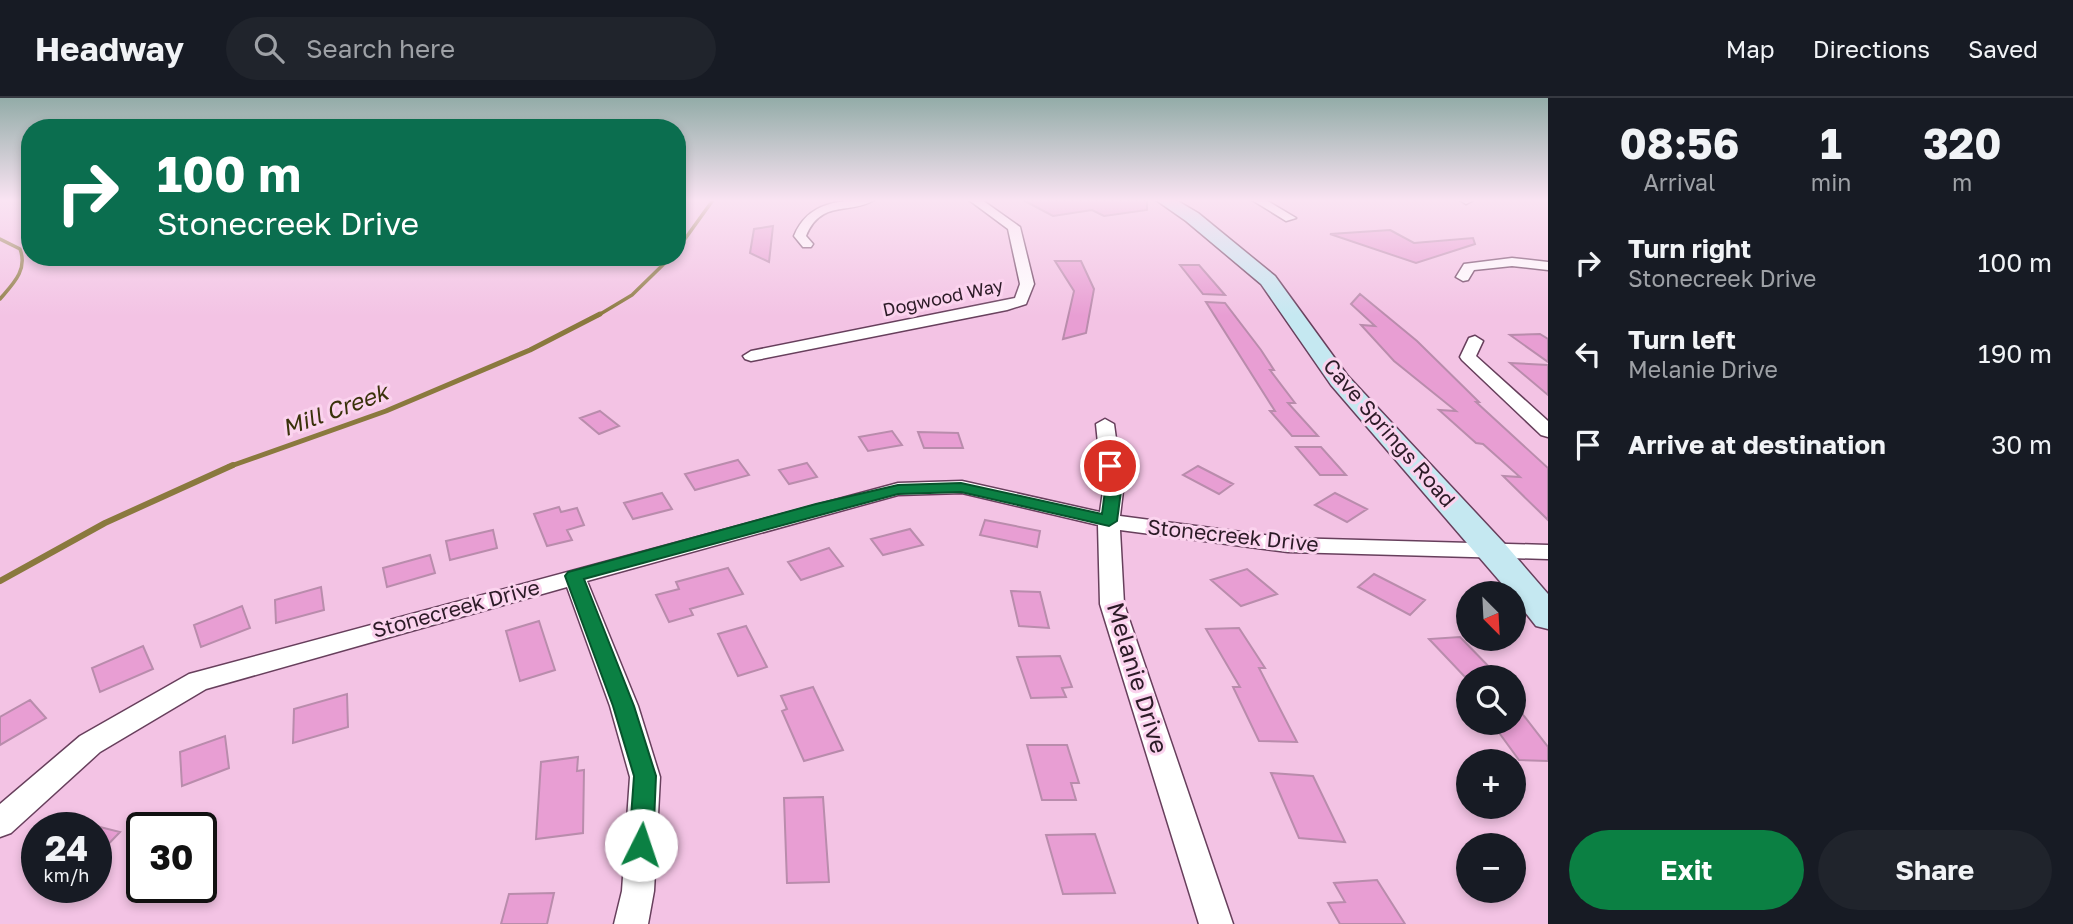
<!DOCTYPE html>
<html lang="en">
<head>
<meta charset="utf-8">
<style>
  body { margin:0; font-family:"Golos Text",sans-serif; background:#20242c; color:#f1f3f6; height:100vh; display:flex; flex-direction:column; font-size:26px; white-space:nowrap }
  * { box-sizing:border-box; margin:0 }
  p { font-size:23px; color:#9ea1a6 }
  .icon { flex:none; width:38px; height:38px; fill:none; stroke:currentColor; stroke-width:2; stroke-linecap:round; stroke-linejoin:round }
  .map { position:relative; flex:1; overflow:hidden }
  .drawer { display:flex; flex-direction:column; background:#171b24; width:525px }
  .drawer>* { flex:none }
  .banner { position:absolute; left:21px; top:21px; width:665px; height:147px; border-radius:28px; box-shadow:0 4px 10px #0003; background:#0b6e4f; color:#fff; overflow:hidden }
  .needle { width:46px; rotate:156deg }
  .tools { position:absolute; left:1456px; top:483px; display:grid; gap:14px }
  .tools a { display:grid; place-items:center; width:70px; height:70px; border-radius:50%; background:#171b24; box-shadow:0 4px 10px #0003; font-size:35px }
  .speed { position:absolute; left:21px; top:714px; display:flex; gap:14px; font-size:35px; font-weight:700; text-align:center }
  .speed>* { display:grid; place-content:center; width:91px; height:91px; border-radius:50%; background:#171b24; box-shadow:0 4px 10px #0003; line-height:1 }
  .speed small { font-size:18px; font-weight:400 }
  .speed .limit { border:4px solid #111; border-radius:10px; background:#fff; color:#111 }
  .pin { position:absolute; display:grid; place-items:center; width:60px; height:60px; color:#fff; margin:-30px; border:4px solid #fff; border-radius:50%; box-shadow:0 2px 7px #0007 }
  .me { position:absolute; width:77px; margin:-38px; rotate:4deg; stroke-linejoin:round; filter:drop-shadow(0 0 5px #0008) }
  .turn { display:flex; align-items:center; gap:24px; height:147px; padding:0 21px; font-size:32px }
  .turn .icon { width:91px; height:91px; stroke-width:2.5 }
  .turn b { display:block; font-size:49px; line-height:60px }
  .eta { display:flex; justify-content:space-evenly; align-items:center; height:119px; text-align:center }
  .eta b { font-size:42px; font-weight:700; line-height:49px }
  .cta { display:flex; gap:14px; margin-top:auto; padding:14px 21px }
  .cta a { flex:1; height:80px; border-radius:42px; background:#0b8043; color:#fff; font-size:28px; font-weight:700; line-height:80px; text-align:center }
  .cta a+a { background:#20242c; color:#f1f3f6 }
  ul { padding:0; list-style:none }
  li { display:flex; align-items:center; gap:21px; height:91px; padding:0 21px }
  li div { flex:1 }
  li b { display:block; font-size:26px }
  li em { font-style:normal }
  header { display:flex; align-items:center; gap:42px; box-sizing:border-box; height:98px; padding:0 35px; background:#171b24; border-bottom:2px solid #363941 }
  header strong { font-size:33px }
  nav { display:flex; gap:38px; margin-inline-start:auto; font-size:24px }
  .search { width:490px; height:63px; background:#20242c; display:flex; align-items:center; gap:18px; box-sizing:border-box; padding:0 24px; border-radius:38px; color:#9ea1a6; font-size:26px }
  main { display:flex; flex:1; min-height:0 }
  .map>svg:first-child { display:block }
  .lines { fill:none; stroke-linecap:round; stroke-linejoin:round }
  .stream-far2 { stroke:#8a793e; stroke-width:3.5 }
  .stream-far1 { stroke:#8a793e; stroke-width:5 }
  .stream { stroke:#8a793e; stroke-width:6 }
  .building { fill:#e89ed3; stroke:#b98cac; stroke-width:2 }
  .street-casing { stroke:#673f5c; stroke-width:3 }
  .secondary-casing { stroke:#673f5c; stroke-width:3 }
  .street { fill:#fff; fill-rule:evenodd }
  .secondary { fill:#c5e8f1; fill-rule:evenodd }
  .route { fill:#0b8043; stroke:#07532c; stroke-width:2 }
  .labels { text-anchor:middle; stroke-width:6; stroke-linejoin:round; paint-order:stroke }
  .far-street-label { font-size:18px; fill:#2c1b27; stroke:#fbd3ee }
  .street-label { font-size:21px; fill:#2c1b27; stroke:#fbd3ee }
  .water-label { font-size:23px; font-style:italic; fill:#39310a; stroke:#fbd3ee }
  .near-street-label { font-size:24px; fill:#2c1b27; stroke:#fbd3ee }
</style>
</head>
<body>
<header>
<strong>Headway</strong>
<div class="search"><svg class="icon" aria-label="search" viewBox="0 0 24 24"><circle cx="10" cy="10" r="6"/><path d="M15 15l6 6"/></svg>Search here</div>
<nav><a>Map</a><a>Directions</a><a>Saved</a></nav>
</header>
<main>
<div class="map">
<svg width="1548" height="826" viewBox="0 0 1548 826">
  <rect width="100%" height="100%" fill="#f3c3e4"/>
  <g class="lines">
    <path class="stream-far2" d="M0 141 20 151C28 172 13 186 0 201
      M677 152 713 102
      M597 218 632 197 671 159"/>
    <path class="stream-far1" d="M228 369 386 313 530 252 600 216"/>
    <path class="stream" d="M0 483 105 425 233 367"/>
  </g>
  <path class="building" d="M1023 102H1147V112L1104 118 1092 112 1053 118Z
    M773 128 769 164 750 155 754 131Z
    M1390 132 1414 145 1473 140 1475 146 1416 165 1330 136Z
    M1055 163H1081L1094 191 1086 235 1063 241 1074 193Z
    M1180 167H1199L1225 197 1203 196Z
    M1360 196 1417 243 1479 304H1476L1548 370V422L1503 378 1520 379 1483 346 1476 345 1439 312 1456 313 1394 263 1361 227 1375 228 1351 206Z
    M1206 204 1225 205 1261 252 1274 272H1270L1295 305H1288L1318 338H1292L1270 313H1275Z
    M1540 236 1548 241V264L1510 237Z
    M1510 265 1548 267V297Z
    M600 313 619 328 599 336 580 320Z
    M892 333 902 347 868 353 859 339Z
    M918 334 958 335 963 350H924Z
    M1296 349H1321L1346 377H1320Z
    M738 362 749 377 695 392 685 376Z
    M807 365 817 379 789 386 779 372Z
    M1198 368 1233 386 1219 396 1183 377Z
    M662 395 672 411 633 421 624 405Z
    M1335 395 1367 411 1347 424 1315 407Z
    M559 409 561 414 577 410 584 427 567 432 572 442 547 448 534 416Z
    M985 422 1040 433 1037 449 980 437Z
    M910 431 923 447 883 457 871 441Z
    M493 432 497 450 450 462 446 443Z
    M829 450 843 468 801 482 788 464Z
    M430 457 435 475 387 489 383 470Z
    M728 470 743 496 690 511 693 517 669 524 656 497 679 491 676 484Z
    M1247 471 1277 496 1241 508 1211 482Z
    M1374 476 1425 502 1410 517 1358 489Z
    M321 489 324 512 276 525 275 502Z
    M1011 493 1040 494 1049 530 1019 528Z
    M242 508 250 530 201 549 194 527Z
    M539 523 555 572 520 583 506 533Z
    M746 528 767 569 738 578 718 536Z
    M1239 530 1265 570H1259L1297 644 1259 643 1233 589H1240L1206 531Z
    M1460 539 1499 579H1465L1429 541Z
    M143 548 153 571 100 594 92 570Z
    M1060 558 1072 589 1062 590 1066 599 1031 600 1017 559Z
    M813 589 843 652 804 663 782 613 787 611 781 598Z
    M347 596 348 629 293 645 294 611Z
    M30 602 46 620 0 647V619Z
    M1514 605 1548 649V663L1519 662 1492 625H1514Z
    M225 638 229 670 182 688 180 654Z
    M1027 647H1067L1079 685H1071L1076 702H1042Z
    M578 659 577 673 584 672 583 735 536 741 541 664Z
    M1271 675 1313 678 1345 744 1299 740Z
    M823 699 829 784 787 785 784 700Z
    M96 728 120 734 96 759Z
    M1095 736 1115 795 1063 796 1046 737Z
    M1377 782 1405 826H1340L1328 805 1345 804 1334 785Z
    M554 795 547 826H501L509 796Z"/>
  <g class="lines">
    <g class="street-casing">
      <path id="street" d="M874 102C850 117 821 101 806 138L813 146 811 149H803L794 138C808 103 841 102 874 102Z
        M969 102H982L1020 129 1034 186 1026 206 1007 212 751 263 745 261 743 258 751 253 1015 200 1020 186 1008 131Z
        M1252 102H1266L1296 120 1286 123Z
        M1460 102H1471L1472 103 1466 106Z
        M1512 160 1548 164V172L1512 168 1474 172 1468 182 1463 183 1456 179 1464 166Z
        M1475 238 1483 243 1476 258 1548 323V339L1541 337 1462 262 1460 259 1469 240Z
        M1105 321 1114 326 1123 393 1120 418 1288 440 1548 447V461L1288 454 1120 432 1124 506 1233 826H1199L1100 506 1098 427 962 395 898 397 587 483 638 608 660 679 654 793 648 826H614L622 793 630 679 610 608 567 489 206 591 100 654 11 735 0 739V706L80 638 189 576 898 385 962 383 1100 414 1103 393 1096 326Z"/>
    </g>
    <g class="secondary-casing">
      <path id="secondary" d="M1156 102H1176L1198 115 1275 178 1347 277 1504 445 1548 496V531L1536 528 1514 500V495H1510L1331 287 1261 186 1186 123Z"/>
    </g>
    <use href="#street" class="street"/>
    <use href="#secondary" class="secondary"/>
  </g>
  <linearGradient id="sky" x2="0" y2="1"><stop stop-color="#93aca8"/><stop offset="0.47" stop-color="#fae4f3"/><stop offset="1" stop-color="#fae4f3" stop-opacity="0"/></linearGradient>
  <rect width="1548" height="218" fill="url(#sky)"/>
  <path class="route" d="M1110 363 1118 368 1121 393 1117 423 1109 428 961 394 898 396 584 481 634 608 656 678 653 747 649 755 641 758 632 755 629 747 634 678 613 608 565 478 568 474 816 406 898 387 961 385 1102 416 1105 393 1103 368Z"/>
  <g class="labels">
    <g class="far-street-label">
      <text transform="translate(943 200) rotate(-12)" y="6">Dogwood Way</text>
    </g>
    <g class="street-label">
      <text transform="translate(1389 335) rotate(49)" y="7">Cave Springs Road</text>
      <text transform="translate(1233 438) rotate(6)" y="7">Stonecreek Drive</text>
      <text transform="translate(456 511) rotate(-15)" y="7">Stonecreek Drive</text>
    </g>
    <g class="water-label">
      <text transform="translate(335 312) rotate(-20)" y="8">Mill Creek</text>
    </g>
    <g class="near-street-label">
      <text transform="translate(1137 580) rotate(73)" y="8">Melanie Drive</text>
    </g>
  </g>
</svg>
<div class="tools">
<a><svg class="needle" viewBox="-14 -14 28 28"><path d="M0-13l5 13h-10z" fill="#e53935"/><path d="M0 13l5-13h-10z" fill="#9ea1a6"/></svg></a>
<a><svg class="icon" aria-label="search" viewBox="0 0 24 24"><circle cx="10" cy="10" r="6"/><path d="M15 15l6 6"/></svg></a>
<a>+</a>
<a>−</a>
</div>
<div class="speed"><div>24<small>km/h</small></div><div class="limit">30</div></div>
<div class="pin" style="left:1110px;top:368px;background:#d93025"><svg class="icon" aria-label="arrive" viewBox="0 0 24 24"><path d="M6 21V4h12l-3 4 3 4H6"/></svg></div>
<svg class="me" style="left:641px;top:747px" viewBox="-20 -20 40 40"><circle r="19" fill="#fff"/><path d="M0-13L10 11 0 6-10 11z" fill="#0b8043"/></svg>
<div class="banner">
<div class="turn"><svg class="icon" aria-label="right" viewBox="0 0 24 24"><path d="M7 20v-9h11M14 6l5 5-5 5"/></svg><div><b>100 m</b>Stonecreek Drive</div></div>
</div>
</div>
<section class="drawer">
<div class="eta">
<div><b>08:56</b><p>Arrival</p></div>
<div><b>1</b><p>min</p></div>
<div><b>320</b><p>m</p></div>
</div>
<ul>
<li><svg class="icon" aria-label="right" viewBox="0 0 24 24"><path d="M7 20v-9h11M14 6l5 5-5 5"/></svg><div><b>Turn right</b><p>Stonecreek Drive</p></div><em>100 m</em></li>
<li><svg class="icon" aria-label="left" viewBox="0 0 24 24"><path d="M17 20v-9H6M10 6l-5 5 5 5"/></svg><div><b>Turn left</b><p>Melanie Drive</p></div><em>190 m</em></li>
<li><svg class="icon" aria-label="arrive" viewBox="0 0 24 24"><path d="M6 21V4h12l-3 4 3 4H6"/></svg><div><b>Arrive at destination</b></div><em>30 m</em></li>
</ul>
<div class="cta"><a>Exit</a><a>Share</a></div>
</section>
</main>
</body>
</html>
